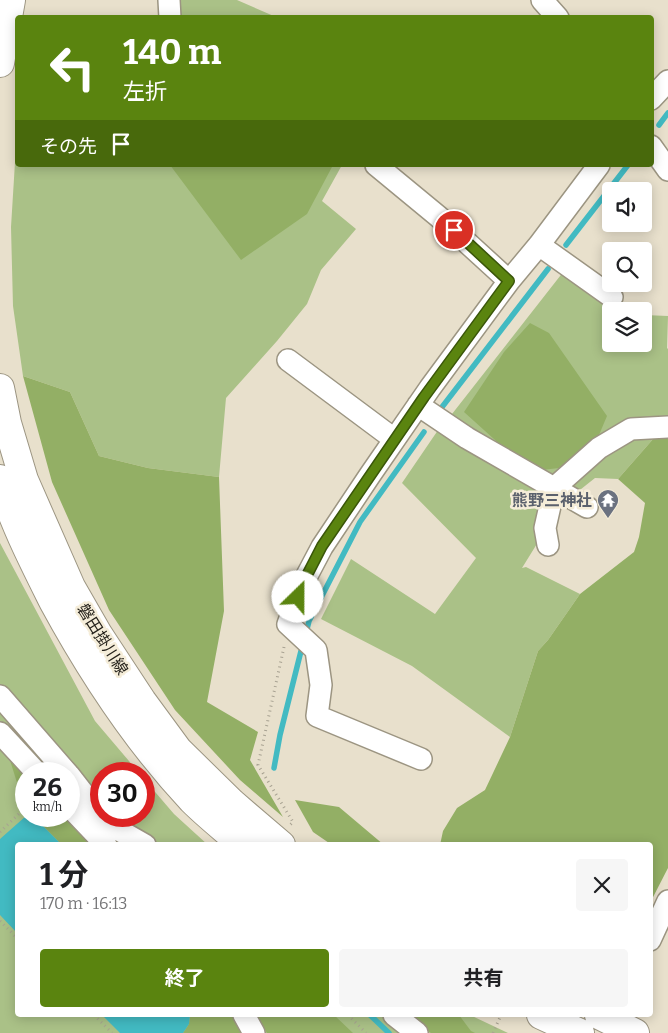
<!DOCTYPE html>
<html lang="ja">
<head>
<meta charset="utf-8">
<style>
  body { margin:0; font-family:Bitter,"Noto Sans JP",serif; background:#f6f6f6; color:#202124; height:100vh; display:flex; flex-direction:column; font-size:19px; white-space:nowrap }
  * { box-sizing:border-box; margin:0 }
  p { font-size:16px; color:#757577 }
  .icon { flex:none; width:28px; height:28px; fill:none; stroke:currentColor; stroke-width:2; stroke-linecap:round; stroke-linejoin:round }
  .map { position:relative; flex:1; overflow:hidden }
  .details { position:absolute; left:15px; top:842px; width:638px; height:175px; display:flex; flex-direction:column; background:#fff; border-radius:5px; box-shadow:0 2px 12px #0003 }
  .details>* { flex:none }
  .top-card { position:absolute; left:15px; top:15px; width:639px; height:152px; border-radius:5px; box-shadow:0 2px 12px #0003; background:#5a840f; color:#fff; overflow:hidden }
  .fabs { position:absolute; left:602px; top:182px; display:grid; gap:10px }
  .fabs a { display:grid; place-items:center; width:50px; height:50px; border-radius:5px; background:#fff; box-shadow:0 2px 12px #0003; font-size:25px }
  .speed { position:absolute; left:15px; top:762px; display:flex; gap:10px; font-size:25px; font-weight:700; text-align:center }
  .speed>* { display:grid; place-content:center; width:65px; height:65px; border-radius:50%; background:#fff; box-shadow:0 2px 12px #0003; line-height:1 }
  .speed small { font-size:12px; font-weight:400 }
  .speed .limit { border:8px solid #d22; background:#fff; color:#111 }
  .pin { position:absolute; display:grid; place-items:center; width:42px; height:42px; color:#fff; margin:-21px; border:2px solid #fff; border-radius:50%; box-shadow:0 1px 5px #0007 }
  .me { position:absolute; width:55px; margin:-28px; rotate:23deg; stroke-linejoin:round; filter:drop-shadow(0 0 4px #0008) }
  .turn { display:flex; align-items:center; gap:18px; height:105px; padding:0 25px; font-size:22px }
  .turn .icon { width:65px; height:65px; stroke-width:2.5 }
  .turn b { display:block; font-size:35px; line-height:42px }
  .then { display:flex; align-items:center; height:48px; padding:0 25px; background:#0003; gap:10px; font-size:19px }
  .round { display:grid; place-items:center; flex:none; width:52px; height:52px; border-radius:5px; background:#f6f6f6 }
  .head { display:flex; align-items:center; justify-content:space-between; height:85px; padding:0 25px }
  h1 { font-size:30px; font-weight:700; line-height:38px }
  .button { display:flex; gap:10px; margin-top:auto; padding:10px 25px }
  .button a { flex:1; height:58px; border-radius:5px; background:#5a840f; color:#fff; font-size:20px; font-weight:700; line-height:58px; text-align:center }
  .button a+a { background:#f6f6f6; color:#202124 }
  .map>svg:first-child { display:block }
  .green { fill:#aac187; fill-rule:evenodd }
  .forest { fill:#93af65 }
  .water { fill:#42bac2 }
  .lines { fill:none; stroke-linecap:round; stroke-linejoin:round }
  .stream { stroke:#42bac2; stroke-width:5.5 }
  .minor-casing { stroke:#9c9582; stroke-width:24 }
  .major-casing { stroke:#9c9582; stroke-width:30 }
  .path { stroke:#a8a292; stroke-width:3; stroke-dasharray:1 4; stroke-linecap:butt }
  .minor { stroke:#fff; stroke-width:21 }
  .major { stroke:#fff; stroke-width:28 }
  .route-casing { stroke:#3a560a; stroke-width:12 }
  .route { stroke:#5a840f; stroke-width:9 }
  .labels { text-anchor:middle; stroke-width:5; stroke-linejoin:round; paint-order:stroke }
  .worship-label { font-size:16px; font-weight:bold; fill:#5b616d; stroke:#f5edd9; text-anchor:end }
  .street-label { font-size:16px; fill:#24211a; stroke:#f5edd9 }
</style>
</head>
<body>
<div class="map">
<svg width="668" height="1033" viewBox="0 0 668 1033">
  <rect width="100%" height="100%" fill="#e8e0cc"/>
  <path class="green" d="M160 0H237L276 17H164Z
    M16 146 18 165H342L322 201 356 229 321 270 307 304 277 341 226 398 219 477 148 468 99 456 70 392 23 376 13 306 11 227Z
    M571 262 620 311H611V344H644V315L668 316 667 348 668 349V422L618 479 595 478 561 505 522 568 526 567 580 594 548 640 538 651 510 737 412 666 321 619 351 559 435 614 476 558 402 483 449 414 470 431 452 414Z
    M0 543 95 721 140 774H101V816H144V779L174 814 208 845H18V1015H470L508 1033H0ZM26 774H69V816H26Z"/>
  <path class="forest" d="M170 165H331L332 167 307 214 241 260Z
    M530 323 549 333 607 416 596 442 559 468 533 471 505 449 464 412 504 352Z
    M23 376 70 392 99 456 148 468 219 477 224 611 207 702 258 732 250 760 283 817 240 780 175 710 109 610 52 482Z
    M668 422V868L650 903V845H440L443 831 457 808 485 790 510 737 538 651 548 640 580 594 634 552 639 537 645 503 618 479Z
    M9 757 26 774V808L24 805Z
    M295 800 339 807 384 845H332L313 832Z
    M33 816H66L93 845H62Z
    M190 1015H234L244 1033H183L189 1024Z
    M257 1015H334L353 1033H267Z
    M406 1015H459L471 1031 475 1033H431Z"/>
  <path class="water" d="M26 816H33L62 845H18L17 933 0 915V839Z
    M102 1015H190L189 1024 183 1033H120Z"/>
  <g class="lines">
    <path class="stream" d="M659 125 668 113
      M566 245 628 165
      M439 411 548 269
      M306 633 309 621 360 522 424 432
      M274 768 280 735 301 651
      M370 1015 389 1033"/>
    <g class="minor-casing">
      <path id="minor" d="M169 0 170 18
        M542 0 558 18
        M651 99 668 81
        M651 146 668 170
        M376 165 439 217 509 281
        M539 245 612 297
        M288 360 394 439
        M418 405 467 438 587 507
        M548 545 545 528 554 488 599 448 631 429 668 427
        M0 696 68 774
        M0 733 38 774
        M421 759 317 716 321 685 316 650 288 624 303 583 322 547 370 475 430 388 509 281 539 245 599 165
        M69 775 101 816
        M69 806 106 845
        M102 816 117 829 145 845
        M650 940 668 901
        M244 1015 254 1033
        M394 1015 417 1033"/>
    </g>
    <g class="major-casing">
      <path id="major" d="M0 63 11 0
        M0 388 7 423 24 480 71 587 98 634 142 701 178 750 232 803 281 845
        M0 479C13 522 33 561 53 601 92 673 136 740 192 800 208 816 226 830 243 845
        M541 1015 580 1033
        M599 1015 635 1033"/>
    </g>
    <path class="path" d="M284 647 258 765 293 822 290 825
      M0 832 25 808
      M0 921 18 939
      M94 1015 112 1033
      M348 1015 366 1033
      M493 1033 501 1015"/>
    <use href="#minor" class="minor"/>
    <use href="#major" class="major"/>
  </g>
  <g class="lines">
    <g class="route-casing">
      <path id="route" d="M298 597 303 583 322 546 424 397 509 281 454 230"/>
    </g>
    <use href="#route" class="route"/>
  </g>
  <defs>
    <g id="temple-pin" transform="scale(1.125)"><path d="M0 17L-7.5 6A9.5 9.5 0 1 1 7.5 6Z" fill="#6b7280" stroke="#f5edd9"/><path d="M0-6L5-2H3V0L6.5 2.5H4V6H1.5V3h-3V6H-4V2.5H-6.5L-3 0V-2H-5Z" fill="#fff"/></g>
  </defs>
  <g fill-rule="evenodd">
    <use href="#temple-pin" x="608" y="500"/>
  </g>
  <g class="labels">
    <g class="worship-label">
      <text x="592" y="506">熊野三神社</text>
    </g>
    <g class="street-label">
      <text transform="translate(103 639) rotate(58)" y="6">磐田掛川線</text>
    </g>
  </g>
</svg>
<div class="fabs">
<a><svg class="icon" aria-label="sound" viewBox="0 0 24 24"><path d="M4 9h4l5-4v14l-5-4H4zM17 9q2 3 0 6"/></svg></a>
<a><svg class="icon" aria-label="search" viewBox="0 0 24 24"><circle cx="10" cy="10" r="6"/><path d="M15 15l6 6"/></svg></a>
<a><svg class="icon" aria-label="layers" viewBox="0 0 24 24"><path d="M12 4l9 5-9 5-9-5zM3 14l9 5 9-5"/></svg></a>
</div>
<div class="speed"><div>26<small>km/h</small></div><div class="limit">30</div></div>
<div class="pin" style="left:454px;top:230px;background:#d93025"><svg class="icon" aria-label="arrive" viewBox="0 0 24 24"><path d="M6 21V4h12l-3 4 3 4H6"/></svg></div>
<svg class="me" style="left:298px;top:597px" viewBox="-20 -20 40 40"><circle r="19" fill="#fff"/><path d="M0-13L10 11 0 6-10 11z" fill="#5a840f"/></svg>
<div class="top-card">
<div class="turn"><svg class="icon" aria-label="left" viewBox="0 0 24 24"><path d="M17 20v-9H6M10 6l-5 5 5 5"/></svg><div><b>140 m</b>左折</div></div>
<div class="then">その先<svg class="icon" aria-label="arrive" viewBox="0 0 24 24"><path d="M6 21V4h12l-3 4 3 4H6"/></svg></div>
</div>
<section class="details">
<div class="head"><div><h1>1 分</h1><p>170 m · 16:13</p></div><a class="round"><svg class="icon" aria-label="close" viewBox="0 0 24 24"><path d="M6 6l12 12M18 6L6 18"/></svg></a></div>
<div class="button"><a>終了</a><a>共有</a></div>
</section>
</div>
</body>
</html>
